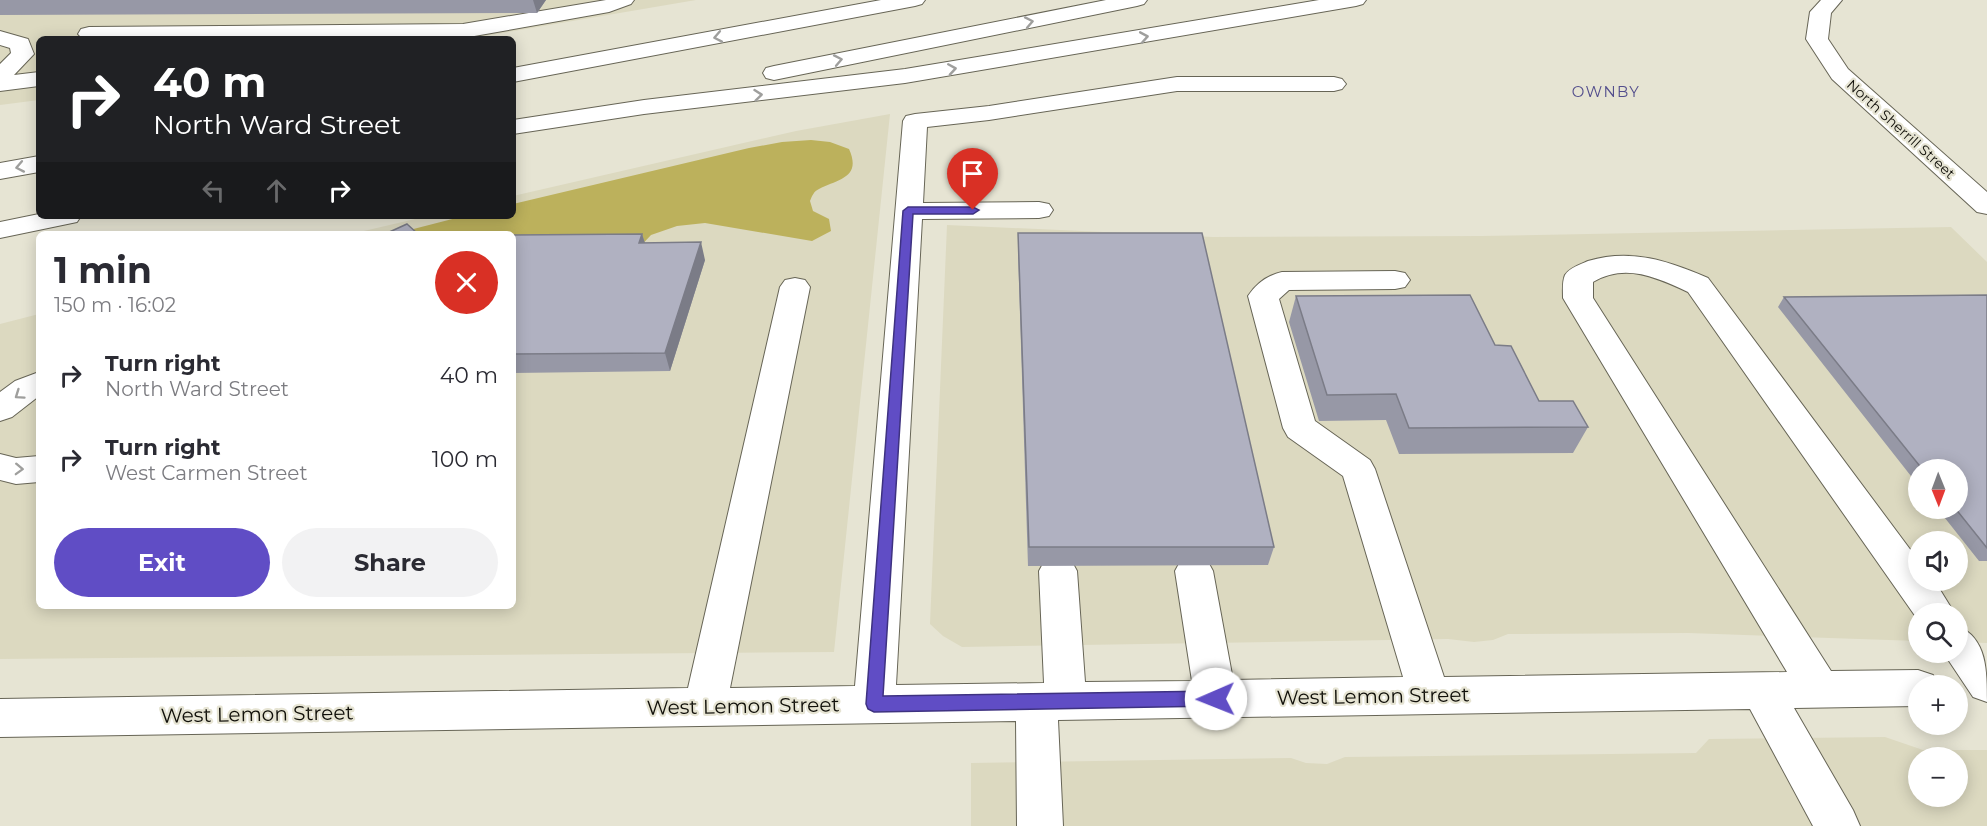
<!DOCTYPE html>
<html lang="en">
<head>
<meta charset="utf-8">
<style>
  body { margin:0; font-family:Montserrat,sans-serif; background:#f2f2f3; color:#2b2b33; height:100vh; display:flex; flex-direction:column; font-size:22px; white-space:nowrap }
  * { box-sizing:border-box; margin:0 }
  p { font-size:20px; color:#7c7c81 }
  .icon { flex:none; width:33px; height:33px; fill:none; stroke:currentColor; stroke-width:2; stroke-linecap:round; stroke-linejoin:round }
  .map { position:relative; flex:1; overflow:hidden }
  .side { position:absolute; left:36px; top:231px; width:480px; height:378px; display:flex; flex-direction:column; background:#fff; border-radius:9px; box-shadow:0 3px 15px #0003 }
  .side>* { flex:none }
  .hud { position:absolute; left:36px; top:36px; width:480px; height:183px; border-radius:9px; box-shadow:0 3px 15px #0003; background:#202124; color:#fff; overflow:hidden }
  .needle { width:39px; rotate:179deg }
  .buttons { position:absolute; left:1908px; top:459px; display:grid; gap:12px }
  .buttons a { display:grid; place-items:center; width:60px; height:60px; border-radius:50%; background:#fff; box-shadow:0 3px 15px #0003; font-size:30px }
  .pin { position:absolute; display:grid; place-items:center; width:51px; height:51px; color:#fff; margin:-62px -26px; border-radius:50% 50% 50% 0; rotate:-45deg; box-shadow:0 0 6px #0007 }
  .pin .icon { rotate:45deg }
  .me { position:absolute; width:66px; margin:-33px; rotate:269deg; stroke-linejoin:round; filter:drop-shadow(0 0 4px #0008) }
  .turn { display:flex; align-items:center; gap:21px; height:126px; padding:0 18px; font-size:27px }
  .turn .icon { width:78px; height:78px; stroke-width:2.5 }
  .turn b { display:block; font-size:42px; line-height:51px }
  .lanes { display:flex; align-items:center; height:57px; padding:0 18px; background:#0003; justify-content:center; gap:30px; direction:ltr }
  .lanes .off { opacity:.35 }
  .round { display:grid; place-items:center; flex:none; width:63px; height:63px; border-radius:32px; background:#f2f2f3 }
  .head { display:flex; align-items:center; justify-content:space-between; height:102px; padding:0 18px }
  h1 { font-size:36px; font-weight:700; line-height:45px }
  .button { display:flex; gap:12px; margin-top:auto; padding:12px 18px }
  .button a { flex:1; height:69px; border-radius:36px; background:#604dc5; color:#fff; font-size:24px; font-weight:700; line-height:69px; text-align:center }
  .button a+a { background:#f2f2f3; color:#2b2b33 }
  ul { padding:0; list-style:none }
  li { display:flex; align-items:center; gap:18px; height:84px; padding:0 18px }
  li div { flex:1 }
  li b { display:block; font-size:22px }
  li em { font-style:normal }
  .map>svg:first-child { display:block }
  .built { fill:#dcd9c0; fill-rule:evenodd }
  .water { fill:#bcb15c }
  .lines { fill:none; stroke-linecap:round; stroke-linejoin:round }
  .minor-casing { stroke:#676556; stroke-width:2 }
  .highway-casing { stroke:#676556; stroke-width:2 }
  .minor { fill:#fff; fill-rule:evenodd }
  .highway { fill:#fff; fill-rule:evenodd }
  .wall { fill:#9798a6 }
  .shaded-wall { fill:#7b7c87 }
  .building { fill:#b0b1c1; stroke:#7b7c87; stroke-width:1.5 }
  .oneway { stroke:#9f9f9d }
  .route { fill:#604dc5; stroke:#3e3280; stroke-width:1.5 }
  .labels { text-anchor:middle; stroke-width:4.5; stroke-linejoin:round; paint-order:stroke }
  .far-street-label { font-size:14px; fill:#100f09; stroke:#e6e4d3 }
  .far-neighbourhood-label { font-size:15px; letter-spacing:1.5px; fill:#524d8c; stroke:#e6e4d3 }
  .near-street-label { font-size:20px; fill:#100f09; stroke:#e6e4d3 }
</style>
</head>
<body>
<div class="map">
<svg width="1987" height="826" viewBox="0 0 1987 826">
  <rect width="100%" height="100%" fill="#e6e4d3"/>
  <path class="built" d="M0 0H696L467 39H39V100L0 105Z
    M890 114 834 652 0 659V324L39 314V606H513V234H351L428 216H513V196L796 131Z
    M947 225 1213 237 1481 236 1951 227 1987 262V643L1958 642V614H1918V641L1688 633 1508 634 1493 640 1474 642 1448 639 962 647 943 636 930 624ZM1918 470H1958V508H1918ZM1918 542H1958V580H1918Z
    M1885 737 1923 750H1987V826H971V763L1291 758 1306 763 1327 764 1345 757 1696 753 1709 739ZM1918 758H1958V796H1918Z"/>
  <path class="water" d="M811 140 830 142 849 149C862 178 838 179 819 189 814 191 812 196 810 201L813 211 829 219 831 231 812 241 705 223 677 226 651 235 634 253H513V234H394L464 216H513V204L749 148 782 142Z"/>
  <g class="lines">
    <g class="minor-casing">
      <path id="minor" d="M606 0H634L631 4 609 12 463 38 83 39 78 34 81 29 89 27 463 24Z
        M1821 0H1842L1831 13 1828 39 1848 69 1987 192V214L1977 212 1832 79 1806 39 1810 12Z
        M0 31 28 39 34 54 14 75 39 72V86L0 91V64L11 53 10 48 0 45Z
        M1177 77H1334L1342 79 1346 84 1342 89 1334 91H1177L989 120 927 127 923 203 1039 202 1049 204 1053 210 1049 216 1039 218 922 219 896 685 1044 683 1039 571 1045 560 1058 556 1071 560 1077 571 1085 682 1192 681 1175 571 1181 560 1194 556 1207 560 1213 571 1233 680 1403 677 1343 476 1288 437 1283 428 1248 296C1256 284 1268 275 1282 272L1395 271 1405 273 1410 280 1405 287 1395 289 1289 290 1279 299 1315 421 1370 460 1375 469 1444 677 1787 672 1563 298C1563 291 1562 282 1565 275 1569 268 1581 264 1588 261 1631 248 1669 261 1708 278L1918 560V580H1934L1955 614H1918V620L1688 292C1656 277 1625 263 1593 282V298L1831 671 1918 670 1933 675 1937 686H1918V706L1794 708 1853 810 1860 826H1813L1750 709 1058 720 1063 826H1017L1016 721 0 737V699L688 688 780 287 785 280 795 278 805 280 810 287 730 688 855 686 903 121 906 116 915 114 989 106Z
        M39 372V396L12 417 0 421V392L15 381Z
        M0 454 16 458 39 456V482L16 484 0 480Z
        M1958 626C1987 639 1987 670 1987 702L1973 697 1943 652H1958Z"/>
    </g>
    <g class="highway-casing">
      <path id="highway" d="M881 0H925L922 4 915 6 513 82V68Z
        M1106 0H1147L1144 4 1137 6 774 80 766 78 763 73 766 68 774 66Z
        M1319 0H1366L1363 4 1356 6 905 83 644 114 513 134V120L644 100 905 69Z
        M39 156V172L0 179V163Z
        M39 214V216H81L77 222 0 238V222Z"/>
    </g>
    <use href="#minor" class="minor"/>
    <use href="#highway" class="highway"/>
  </g>
  <path class="wall" d="M0 0H546L537 13 0 15Z
    M1018 233 1274 547 1268 565 1028 566 1018 252Z
    M642 234 645 243 705 260 670 371 513 373V235Z
    M1987 295V561H1979L1937 508H1958V470H1918V485L1778 307 1784 297Z
    M1296 296 1495 345 1539 401 1588 427 1573 453 1399 454 1386 420 1319 421 1289 322Z"/>
  <path class="shaded-wall" d="M533 0H546L537 13Z
    M642 234 648 253 639 243Z
    M701 242 705 260 670 371 665 353Z"/>
  <path class="building" d="M407 224 418 234H385Z
    M1018 233H1202L1274 547H1029Z
    M642 234 639 243 701 242 665 353 513 354V235Z
    M1470 295 1495 345 1511 346 1539 401H1573L1588 427 1409 428 1396 394 1327 395 1296 296Z
    M1987 295V548L1955 508H1958V470H1923L1784 297Z"/>
  <defs><path id="oneway-chevron" d="M-2-3.5L2.5 0L-2 3.5" fill="none" stroke-width="1.6" stroke-linecap="round" stroke-linejoin="round" transform="scale(1.5)"/></defs>
  <g class="oneway">
    <use href="#oneway-chevron" transform="translate(1029 22) rotate(-11)"/>
    <use href="#oneway-chevron" transform="translate(718 37) rotate(169)"/>
    <use href="#oneway-chevron" transform="translate(1144 37) rotate(-10)"/>
    <use href="#oneway-chevron" transform="translate(838 60) rotate(-11)"/>
    <use href="#oneway-chevron" transform="translate(952 69) rotate(-9)"/>
    <use href="#oneway-chevron" transform="translate(758 95) rotate(-6)"/>
    <use href="#oneway-chevron" transform="translate(20 167) rotate(169)"/>
    <use href="#oneway-chevron" transform="translate(19 395) rotate(145)"/>
    <use href="#oneway-chevron" transform="translate(19 469) rotate(2)"/>
  </g>
  <path class="route" d="M908 207H973L979 210 973 214H913L883 696 1216 691 1223 693 1225 699 1223 704 1216 706 874 712 868 709 866 704 903 211Z"/>
  <g class="labels">
    <g class="far-street-label">
      <text transform="translate(1901 129) rotate(42)" y="5">North Sherrill Street</text>
    </g>
    <g class="far-neighbourhood-label">
      <text x="1606" y="97">OWNBY</text>
    </g>
    <g class="near-street-label">
      <text transform="translate(1373 696) rotate(-1)" y="7">West Lemon Street</text>
      <text transform="translate(743 706) rotate(-1)" y="7">West Lemon Street</text>
      <text transform="translate(257 714) rotate(-1)" y="7">West Lemon Street</text>
    </g>
  </g>
</svg>
<div class="buttons">
<a><svg class="needle" viewBox="-14 -14 28 28"><path d="M0-13l5 13h-10z" fill="#e53935"/><path d="M0 13l5-13h-10z" fill="#7c7c81"/></svg></a>
<a><svg class="icon" aria-label="sound" viewBox="0 0 24 24"><path d="M4 9h4l5-4v14l-5-4H4zM17 9q2 3 0 6"/></svg></a>
<a><svg class="icon" aria-label="search" viewBox="0 0 24 24"><circle cx="10" cy="10" r="6"/><path d="M15 15l6 6"/></svg></a>
<a>+</a>
<a>−</a>
</div>
<div class="pin" style="left:973px;top:210px;background:#d93025"><svg class="icon" aria-label="arrive" viewBox="0 0 24 24"><path d="M6 21V4h12l-3 4 3 4H6"/></svg></div>
<svg class="me" style="left:1216px;top:699px" viewBox="-20 -20 40 40"><circle r="19" fill="#fff"/><path d="M0-13L10 11 0 6-10 11z" fill="#604dc5"/></svg>
<div class="hud">
<div class="turn"><svg class="icon" aria-label="right" viewBox="0 0 24 24"><path d="M7 20v-9h11M14 6l5 5-5 5"/></svg><div><b>40 m</b>North Ward Street</div></div>
<div class="lanes"><svg class="icon off" aria-label="left" viewBox="0 0 24 24"><path d="M17 20v-9H6M10 6l-5 5 5 5"/></svg><svg class="icon off" aria-label="ahead" viewBox="0 0 24 24"><path d="M12 20V5M6 11l6-6 6 6"/></svg><svg class="icon" aria-label="right" viewBox="0 0 24 24"><path d="M7 20v-9h11M14 6l5 5-5 5"/></svg></div>
</div>
<section class="side">
<div class="head"><div><h1>1 min</h1><p>150 m · 16:02</p></div><a class="round" style="background:#d93025;color:#fff"><svg class="icon" aria-label="close" viewBox="0 0 24 24"><path d="M6 6l12 12M18 6L6 18"/></svg></a></div>
<ul>
<li><svg class="icon" aria-label="right" viewBox="0 0 24 24"><path d="M7 20v-9h11M14 6l5 5-5 5"/></svg><div><b>Turn right</b><p>North Ward Street</p></div><em>40 m</em></li>
<li><svg class="icon" aria-label="right" viewBox="0 0 24 24"><path d="M7 20v-9h11M14 6l5 5-5 5"/></svg><div><b>Turn right</b><p>West Carmen Street</p></div><em>100 m</em></li>
</ul>
<div class="button"><a>Exit</a><a>Share</a></div>
</section>
</div>
</body>
</html>
